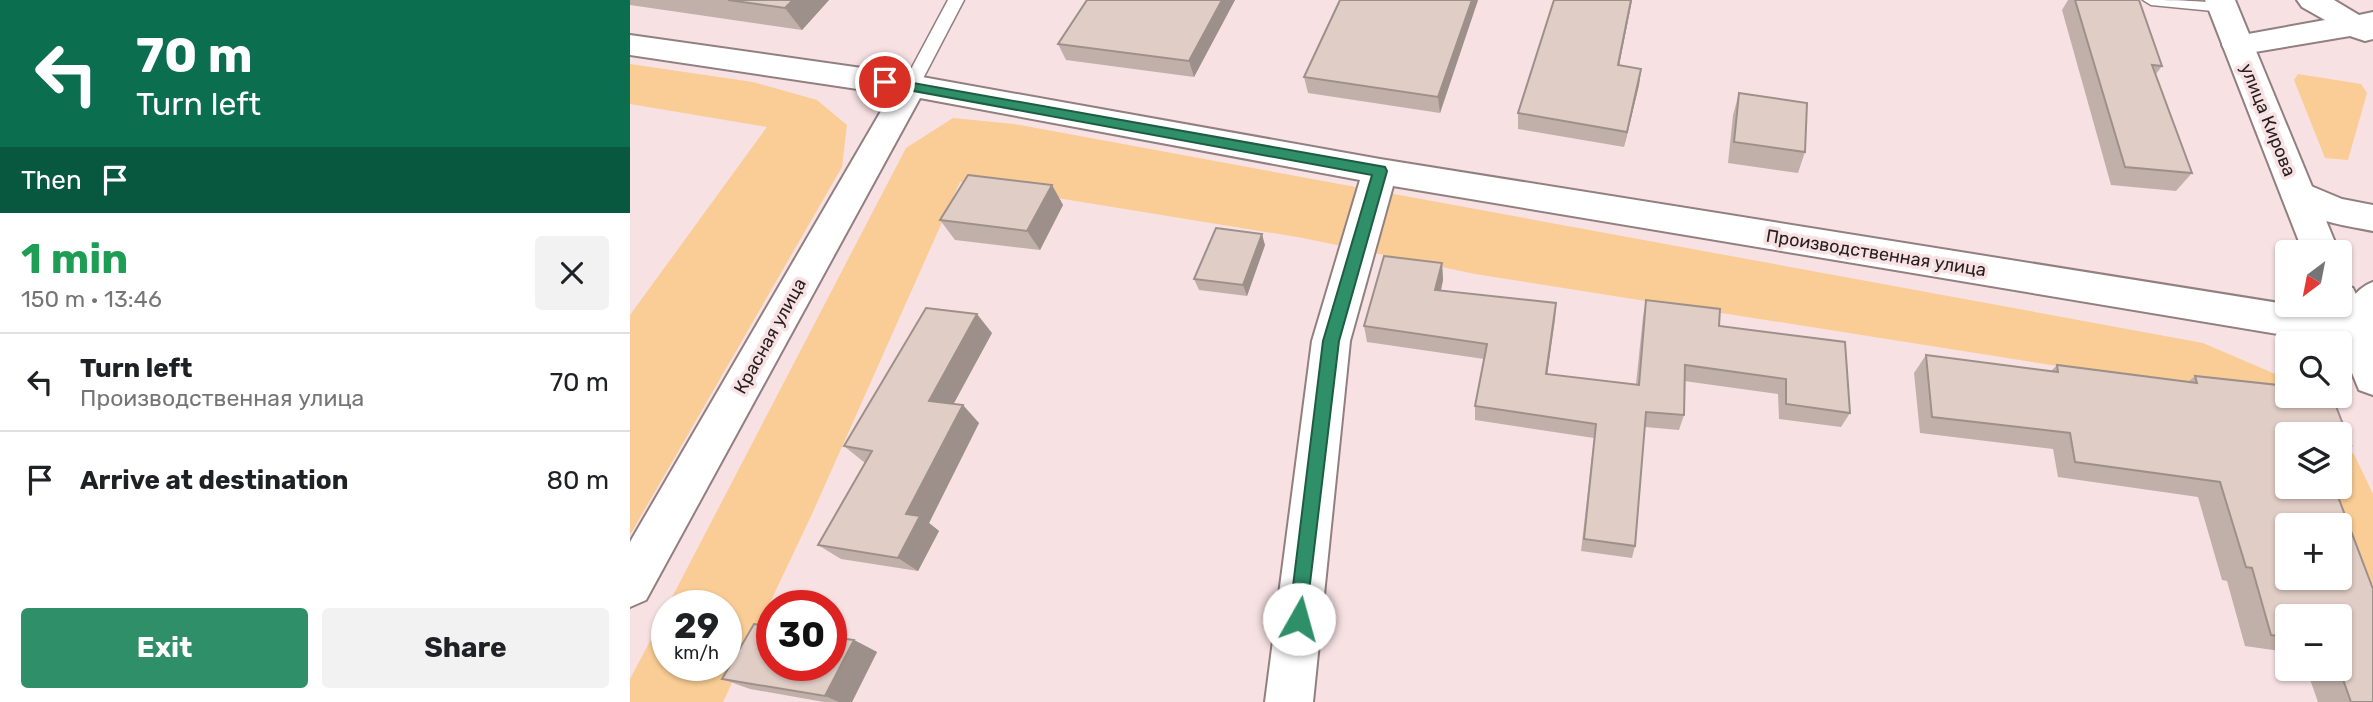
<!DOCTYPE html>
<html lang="en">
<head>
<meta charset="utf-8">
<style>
  body { margin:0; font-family:Rubik,sans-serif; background:#f2f2f2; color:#202124; height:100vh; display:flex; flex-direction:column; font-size:26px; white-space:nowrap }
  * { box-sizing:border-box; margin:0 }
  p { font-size:23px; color:#757577 }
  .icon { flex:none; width:38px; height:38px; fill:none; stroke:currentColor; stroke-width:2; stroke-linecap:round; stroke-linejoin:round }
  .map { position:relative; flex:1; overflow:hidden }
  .sheet { display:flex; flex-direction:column; background:#fff; width:630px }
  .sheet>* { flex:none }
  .guide { background:#0b6e4f; color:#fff; overflow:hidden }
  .needle { width:46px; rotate:212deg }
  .tools { position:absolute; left:1645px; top:240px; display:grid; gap:14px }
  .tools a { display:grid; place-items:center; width:77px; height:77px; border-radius:7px; background:#fff; box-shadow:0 2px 5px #0004; font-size:35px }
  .speed { position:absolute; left:21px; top:590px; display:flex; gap:14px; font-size:35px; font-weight:700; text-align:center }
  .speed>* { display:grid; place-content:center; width:91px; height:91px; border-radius:50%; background:#fff; box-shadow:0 2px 5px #0004; line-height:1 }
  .speed small { font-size:18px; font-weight:400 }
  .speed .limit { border:10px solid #d22; background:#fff; color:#111 }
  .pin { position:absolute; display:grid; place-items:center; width:60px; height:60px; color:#fff; margin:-30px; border:4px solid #fff; border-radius:50%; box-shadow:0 2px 7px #0007 }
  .me { position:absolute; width:77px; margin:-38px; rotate:7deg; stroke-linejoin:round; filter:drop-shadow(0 0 5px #0008) }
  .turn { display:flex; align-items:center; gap:24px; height:147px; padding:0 21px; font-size:32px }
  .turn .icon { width:91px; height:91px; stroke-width:2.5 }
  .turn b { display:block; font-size:49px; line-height:60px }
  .then { display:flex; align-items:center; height:66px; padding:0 21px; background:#0003; gap:14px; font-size:26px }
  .round { display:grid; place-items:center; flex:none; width:74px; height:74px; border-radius:7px; background:#f2f2f2 }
  .overview { display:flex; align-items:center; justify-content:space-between; height:119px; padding:0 21px }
  h1 { font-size:42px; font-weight:700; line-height:52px; color:#1e9e55 }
  .action { display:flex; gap:14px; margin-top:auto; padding:14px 21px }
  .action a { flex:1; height:80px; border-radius:7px; background:#2e8f68; color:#fff; font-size:28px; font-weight:700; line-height:80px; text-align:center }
  .action a+a { background:#f2f2f2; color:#202124 }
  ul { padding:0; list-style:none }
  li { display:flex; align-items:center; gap:21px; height:98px; padding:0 21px; border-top:2px solid #e0e0e0 }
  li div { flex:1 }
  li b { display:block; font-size:26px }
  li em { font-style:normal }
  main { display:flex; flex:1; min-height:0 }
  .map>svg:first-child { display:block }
  .green { fill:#f9cd95 }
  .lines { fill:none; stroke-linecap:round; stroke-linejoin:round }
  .service-casing { stroke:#927f80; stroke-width:3 }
  .minor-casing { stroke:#927f80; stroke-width:4 }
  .tertiary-casing { stroke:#927f80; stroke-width:4 }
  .primary-casing { stroke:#927f80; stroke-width:4 }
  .service { fill:#fff; fill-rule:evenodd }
  .minor { fill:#fff; fill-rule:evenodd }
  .tertiary { fill:#fff; fill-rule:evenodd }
  .primary { fill:#fff; fill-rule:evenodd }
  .wall { fill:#c1b0a9; fill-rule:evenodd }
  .shaded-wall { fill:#9d908a }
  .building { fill:#e0cdc5; stroke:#9d908a; stroke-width:2; fill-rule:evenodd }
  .route { fill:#2e8f68; stroke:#1e5d44; stroke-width:2 }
  .labels { text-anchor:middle; stroke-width:7; stroke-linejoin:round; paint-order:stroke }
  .street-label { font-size:18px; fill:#261e1f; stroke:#f7e1e3 }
</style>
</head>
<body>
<main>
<section class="sheet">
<div class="guide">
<div class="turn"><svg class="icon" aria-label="left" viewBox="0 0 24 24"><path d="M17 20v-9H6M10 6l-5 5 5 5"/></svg><div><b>70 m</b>Turn left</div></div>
<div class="then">Then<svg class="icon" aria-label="arrive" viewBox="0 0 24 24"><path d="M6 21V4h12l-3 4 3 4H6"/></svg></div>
</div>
<div class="overview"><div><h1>1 min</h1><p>150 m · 13:46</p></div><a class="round"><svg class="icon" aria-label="close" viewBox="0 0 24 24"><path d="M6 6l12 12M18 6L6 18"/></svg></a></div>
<ul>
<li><svg class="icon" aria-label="left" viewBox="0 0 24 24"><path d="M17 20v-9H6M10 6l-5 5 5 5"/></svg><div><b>Turn left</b><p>Производственная улица</p></div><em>70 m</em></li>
<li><svg class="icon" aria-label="arrive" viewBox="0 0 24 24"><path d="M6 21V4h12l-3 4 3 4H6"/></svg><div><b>Arrive at destination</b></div><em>80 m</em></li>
</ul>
<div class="action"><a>Exit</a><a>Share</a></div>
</section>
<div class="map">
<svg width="1743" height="702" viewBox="0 0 1743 702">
  <rect width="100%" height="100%" fill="#f7e1e3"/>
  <path class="green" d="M0 64 123 82 187 100 217 125 212 167 0 535V315L137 127 0 104Z
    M1668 74 1731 84 1737 93 1718 160 1695 158 1664 80Z
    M323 118 384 124 1573 343 1657 379V396L1662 403 845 274 673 238 330 182 182 514 93 702H0V679L37 609V665H96V606L38 605 276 148Z
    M1710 438 1725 456 1743 494V597L1697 487 1710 486Z"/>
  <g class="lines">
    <g class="service-casing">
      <path id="service" d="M318 0H334L287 90H275L272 86Z
        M1513 0C1531 0 1590 0 1601 7L1593 12 1521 5Z"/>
    </g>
    <g class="minor-casing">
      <path id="minor" d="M0 35 281 75 750 159 1743 318V350L763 186 720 341 683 702H635L682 341 730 180 290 98 16 600 0 607V542L261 94 0 55Z"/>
    </g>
    <g class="tertiary-casing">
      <path id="tertiary" d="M1667 0H1704L1729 15 1743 12V39L1735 41 1720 36 1607 55 1596 52 1592 45 1596 38 1695 20 1672 7Z
        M1669 181 1712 199 1743 205V231C1717 226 1665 219 1652 194L1657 185Z
        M1743 282V329L1735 342 1722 347 1709 342 1703 331C1712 312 1723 289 1743 282Z"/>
    </g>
    <g class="primary-casing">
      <path id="primary" d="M1575 0H1605L1709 252H1673Z
        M1710 284 1723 288 1743 332V395L1729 390 1694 304H1710Z"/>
    </g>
    <use href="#service" class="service"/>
    <use href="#minor" class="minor"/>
    <use href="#tertiary" class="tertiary"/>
    <use href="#primary" class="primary"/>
  </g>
  <path class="wall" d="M0 0H199L172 30 0 5Z
    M457 0H605L564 77 436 60 428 44Z
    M710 0H848L810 113 678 93 674 77Z
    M924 0H1002L989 65 1011 69 1009 85 994 147 888 129V113Z
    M1438 0H1509L1532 66 1526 74 1562 173 1546 191 1481 185 1432 10Z
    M1109 93 1175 152 1168 173 1098 163 1103 115Z
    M422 185 433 205 410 250 325 240 310 220Z
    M635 245 617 296 569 290 564 279Z
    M812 263 813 280 811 291 926 303 917 375 1006 384 1013 317 1016 300 1089 326 1220 413 1211 427 1149 419 1148 394 1054 381V415L1049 430 1015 427 1005 546 1002 558 951 551 964 438 845 420V406L854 359 737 342 734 326Z
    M362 333 323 404 349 423 299 523 309 531 288 571 211 559 188 545 235 463 214 446Z
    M1296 355 1421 371 1427 365 1558 382 1565 376 1657 386V396H1702L1721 445 1710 452V434H1657V486H1704L1743 589V702H1688L1676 668H1710V616H1657V652L1615 646 1597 581 1592 580 1568 497 1428 477 1423 449 1290 433 1284 373ZM1657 525H1710V578H1657Z
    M224 640 247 652 222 702H194L120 689 92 679Z"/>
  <path class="shaded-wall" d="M163 0H199L172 30 155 8Z
    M592 0H605L564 77 559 61Z
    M842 0H848L810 113 808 97Z
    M1001 0H1002L986 81 988 65Z
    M1011 69 1009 85 994 147 997 132Z
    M422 185 433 205 410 250 397 231Z
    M632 234 635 245 617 296 613 285Z
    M812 263 813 280 807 307 805 290Z
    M926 303 925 319 915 390 916 374Z
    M347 314 362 333 316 418 299 401Z
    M333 405 349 423 299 523 309 531 288 571 268 558 276 514Z
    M224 640 247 652 222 702H209L195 696Z"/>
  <path class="building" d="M98 0H163L155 8Z
    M457 0H592L559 61 428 44Z
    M710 0H842L808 97 674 77Z
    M924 0H1001L988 65 1011 69 997 132 888 113Z
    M1445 0H1509L1532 66 1522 65 1562 173 1495 167Z
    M1109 93 1177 103 1175 152 1104 142Z
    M338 175 422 185 397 231 310 220Z
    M586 228 632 234 613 285 564 279Z
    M754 256 812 263 805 290 926 303 916 374 1009 385 1016 300 1090 309 1089 326 1215 342 1220 413 1156 404V379L1055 365 1054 415 1016 412 1005 546 954 539 966 424 845 406 857 344 734 326Z
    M296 308 347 314 299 401 333 405 276 514 290 516 268 558 188 545 242 451 214 446Z
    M1296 355 1428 372 1427 365 1567 383 1565 376 1657 386V396H1702L1721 445 1710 443V434H1657V486H1704L1743 589V702H1721L1709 668H1710V616H1657V637L1641 635 1622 568 1616 567 1590 482 1445 462 1440 433 1302 417ZM1657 525H1710V578H1657Z
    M124 624 142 627V665H201V637L224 640 195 696 92 679Z"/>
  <path class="route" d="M255 78 755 167 757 171 709 341 675 625 669 628 662 625 659 619 693 341 742 175 251 85 249 82Z"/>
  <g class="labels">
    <g class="street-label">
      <text transform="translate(1638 120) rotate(68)" y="6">улица Кирова</text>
      <text transform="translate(1246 253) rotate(9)" y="6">Производственная улица</text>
      <text transform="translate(140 336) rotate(-61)" y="6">Красная улица</text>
    </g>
  </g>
</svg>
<div class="tools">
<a><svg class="needle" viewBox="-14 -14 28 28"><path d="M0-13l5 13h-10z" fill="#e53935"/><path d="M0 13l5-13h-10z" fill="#757577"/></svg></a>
<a><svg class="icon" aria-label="search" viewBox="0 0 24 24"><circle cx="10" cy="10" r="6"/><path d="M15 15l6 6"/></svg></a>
<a><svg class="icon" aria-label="layers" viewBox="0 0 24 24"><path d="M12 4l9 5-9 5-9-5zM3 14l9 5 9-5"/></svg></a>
<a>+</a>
<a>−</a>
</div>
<div class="speed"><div>29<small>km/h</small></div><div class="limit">30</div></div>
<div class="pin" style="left:255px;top:82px;background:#d93025"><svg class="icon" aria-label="arrive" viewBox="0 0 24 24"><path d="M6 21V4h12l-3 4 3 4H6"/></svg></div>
<svg class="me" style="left:669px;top:619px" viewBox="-20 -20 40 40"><circle r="19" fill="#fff"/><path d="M0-13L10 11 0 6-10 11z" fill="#2e8f68"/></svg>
</div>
</main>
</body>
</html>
